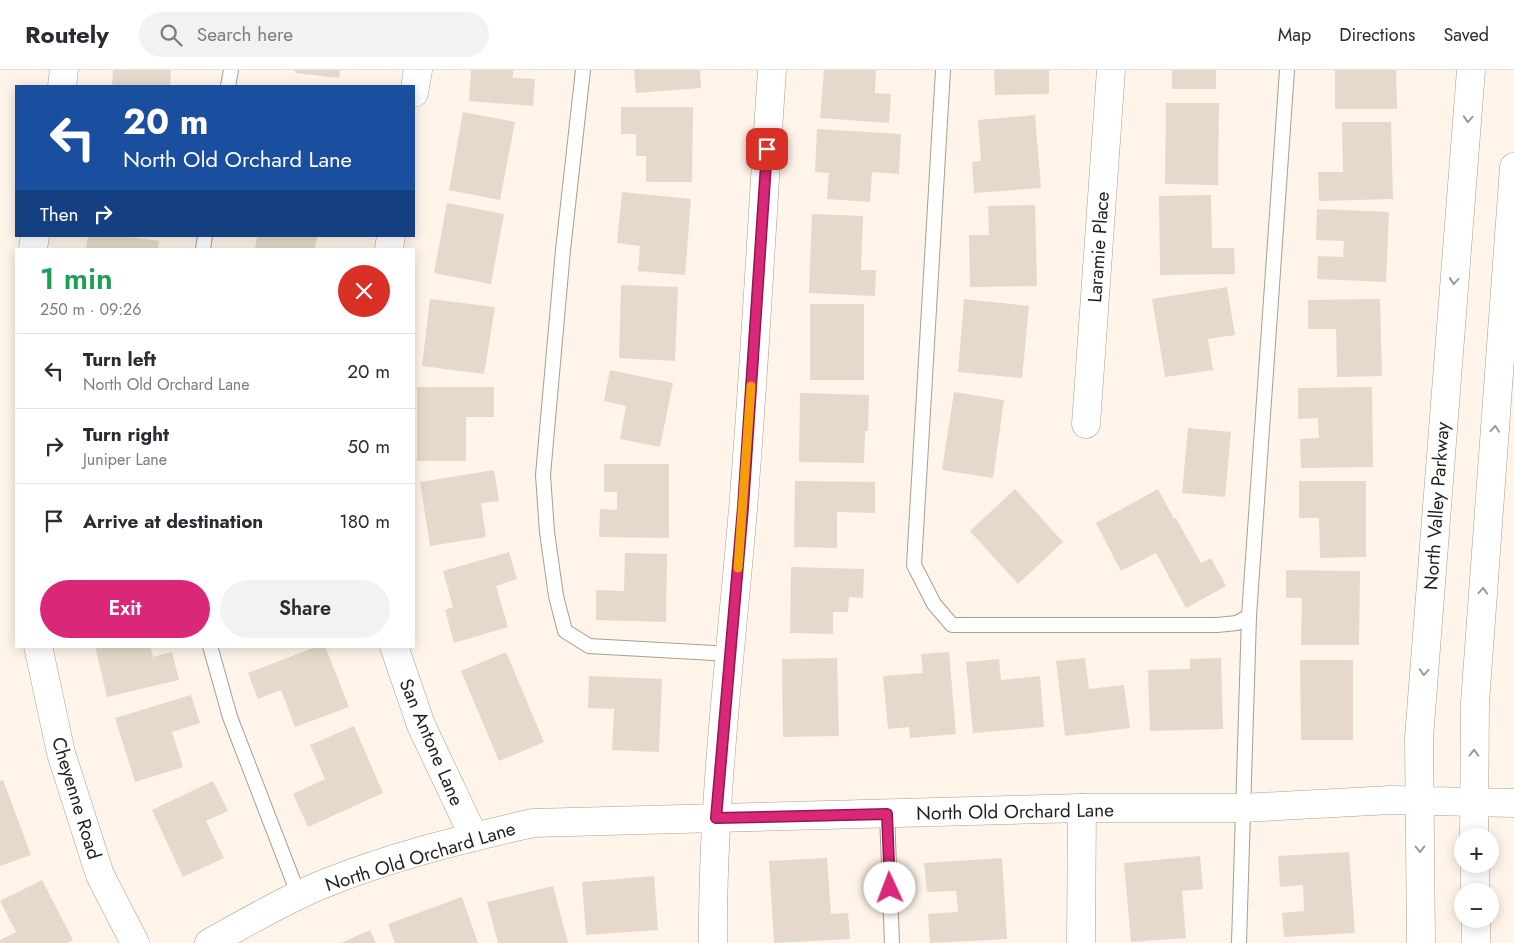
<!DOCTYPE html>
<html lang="en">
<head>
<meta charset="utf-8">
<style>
  body { margin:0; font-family:Jost,sans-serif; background:#f2f2f3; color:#2b2b33; height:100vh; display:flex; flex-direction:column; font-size:19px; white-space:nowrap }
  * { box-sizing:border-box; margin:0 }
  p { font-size:16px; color:#7c7c81 }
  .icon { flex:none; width:28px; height:28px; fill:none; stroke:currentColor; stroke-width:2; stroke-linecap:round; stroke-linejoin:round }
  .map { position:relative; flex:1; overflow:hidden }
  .panel { position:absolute; left:15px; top:178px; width:400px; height:400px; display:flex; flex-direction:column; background:#fff; border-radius:0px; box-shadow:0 2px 12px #0003 }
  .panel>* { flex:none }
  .top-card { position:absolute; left:15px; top:15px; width:400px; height:152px; border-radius:0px; box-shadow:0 2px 12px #0003; background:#1a4fa0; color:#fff; overflow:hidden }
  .controls { position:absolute; left:1454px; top:758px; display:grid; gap:10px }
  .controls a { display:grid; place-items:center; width:45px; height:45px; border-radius:50%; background:#fff; box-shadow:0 2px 12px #0003; font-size:25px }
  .pin { position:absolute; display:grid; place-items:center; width:42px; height:42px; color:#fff; margin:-21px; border-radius:10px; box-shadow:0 2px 8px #0006 }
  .me { position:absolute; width:55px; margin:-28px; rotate:358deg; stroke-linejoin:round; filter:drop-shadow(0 0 4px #0008) }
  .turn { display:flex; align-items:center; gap:18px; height:105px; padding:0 25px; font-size:22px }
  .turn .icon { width:65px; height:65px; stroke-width:2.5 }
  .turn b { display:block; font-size:35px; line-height:42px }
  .then { display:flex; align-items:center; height:48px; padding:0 25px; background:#0003; gap:10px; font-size:19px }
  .round { display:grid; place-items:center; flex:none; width:52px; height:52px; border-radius:26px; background:#f2f2f3 }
  .head { display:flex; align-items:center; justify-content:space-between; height:85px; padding:0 25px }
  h1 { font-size:30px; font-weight:600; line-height:38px; color:#1e9e55 }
  .primary-button { display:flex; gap:10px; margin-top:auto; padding:10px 25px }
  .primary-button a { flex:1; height:58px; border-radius:30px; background:#db2777; color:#fff; font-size:20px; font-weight:600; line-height:58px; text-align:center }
  .primary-button a+a { background:#f2f2f3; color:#2b2b33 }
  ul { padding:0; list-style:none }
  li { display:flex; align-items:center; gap:15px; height:75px; padding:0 25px; border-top:1px solid #e1e1e2 }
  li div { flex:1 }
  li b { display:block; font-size:19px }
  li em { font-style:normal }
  header { display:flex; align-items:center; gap:30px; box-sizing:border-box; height:70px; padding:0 25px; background:#fff; border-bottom:1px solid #e1e1e2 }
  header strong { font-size:24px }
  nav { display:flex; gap:28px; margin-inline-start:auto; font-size:18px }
  .search { width:350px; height:45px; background:#f2f2f3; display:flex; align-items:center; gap:12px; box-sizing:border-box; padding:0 18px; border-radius:28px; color:#7c7c81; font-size:19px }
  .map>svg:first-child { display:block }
  .building { fill:#e6d9cb }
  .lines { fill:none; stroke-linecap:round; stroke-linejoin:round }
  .service-casing { stroke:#aa9e91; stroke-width:16 }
  .minor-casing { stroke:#aa9e91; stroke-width:29 }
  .tertiary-casing { stroke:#aa9e91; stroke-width:29 }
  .service { stroke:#fff; stroke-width:14 }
  .minor { stroke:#fff; stroke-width:28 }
  .tertiary { stroke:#fff; stroke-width:28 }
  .oneway { stroke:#9c9a98 }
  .route-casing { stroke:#8e194d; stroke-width:12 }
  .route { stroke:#db2777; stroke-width:9 }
  .slow { stroke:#f59e0b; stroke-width:9 }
  .labels { text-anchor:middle; stroke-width:4; stroke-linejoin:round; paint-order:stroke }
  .street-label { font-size:19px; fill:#241f1a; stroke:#fff }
</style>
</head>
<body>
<header>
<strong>Routely</strong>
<div class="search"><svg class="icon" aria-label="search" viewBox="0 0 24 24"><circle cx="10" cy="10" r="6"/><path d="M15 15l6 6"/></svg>Search here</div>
<nav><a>Map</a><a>Directions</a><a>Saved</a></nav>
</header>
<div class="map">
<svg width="1514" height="873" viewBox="0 0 1514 873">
  <rect width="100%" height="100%" fill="#fef4e9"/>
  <path class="building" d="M113 0H171L170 16H112Z
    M295 0H340L339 8 295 3Z
    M471 0H513V8L535 9 533 36 469 31Z
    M634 0H700L701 18 636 23Z
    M824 0H876L875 23 891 24 889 53 820 48Z
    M994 0H1049V24L995 25Z
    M1172 0H1216V19H1172Z
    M1335 0H1396L1397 39H1335Z
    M1166 33H1219L1218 115 1165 114Z
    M621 37H693L692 112H646V86H636V64H621Z
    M463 42 515 52 500 130 449 120Z
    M1035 45 1041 118 974 123 972 92 981 91 978 50Z
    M1342 52H1391L1393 129 1319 131 1318 102H1343Z
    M817 59 901 64 899 104 872 102 870 132 827 129 829 103 815 102Z
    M622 122 691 129 685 205 638 201 640 176 617 173Z
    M1211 125 1212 178H1234L1235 204 1160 205 1159 126Z
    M447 133 504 144 491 214 434 203Z
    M1035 135 1037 216 970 217 969 165H989L988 136Z
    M1317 139 1389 142 1386 212 1317 209 1318 186 1343 187 1344 171 1316 170Z
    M812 144 863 146 861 200H876L875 226 809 223Z
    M88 166H122L159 171 158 179H86Z
    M257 166H317L315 179H255Z
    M621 215 678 217 675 291 619 288Z
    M1227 217 1235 265 1208 269 1213 300 1165 307 1152 229Z
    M430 229 495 237 484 304 422 296Z
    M964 229 1029 236 1022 308 958 302Z
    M1380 229 1382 306 1337 307 1336 259H1308V230Z
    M810 234H864V310H810Z
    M610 300 673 313 660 377 620 369 626 336 604 331Z
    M417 317H494V347H466V391H417Z
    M1372 317 1373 397 1301 398 1300 369 1319 368 1318 348 1298 349V318Z
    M954 322 1004 330 993 408 942 400Z
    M800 323 869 325 868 361H865L864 393 799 392Z
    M1188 358 1231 362 1225 427 1182 423Z
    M604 394H669V468L599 467 600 439 617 440V422H604Z
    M494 400 499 431 481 433 486 467 430 476 420 412Z
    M795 411 875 412V443L837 442V478L794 477Z
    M1299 411H1366V487L1320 488 1319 448H1299Z
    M1015 419 1063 472 1018 514 970 461Z
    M1158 419 1174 449 1176 448 1201 493 1211 488 1226 516 1186 538 1156 483 1121 501 1096 453Z
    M509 482 517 509 496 516 508 557 454 573 445 540 453 537 443 501Z
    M625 483 667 484 666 552 596 550V520L624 521Z
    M791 497 864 499 863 528 849 527 848 542H833V564L790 563Z
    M1286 500 1360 501 1359 575H1301L1302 528H1286Z
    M95 576H150L153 587 172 582 179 610 107 627Z
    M318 576H325L349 637 295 657 281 620 258 629 248 603Z
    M506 582 544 672 499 691 461 601Z
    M949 582 956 664 910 668 909 657 888 659 883 606 923 603 921 584Z
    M837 588 839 666 783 667 782 589Z
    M1085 588 1089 619 1124 615 1130 658 1065 666 1056 591Z
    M1221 588 1223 659 1150 661 1148 600 1190 599V589Z
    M999 589 1001 610 1040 606 1044 657 973 663 966 592Z
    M1300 590H1353V670H1301Z
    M589 606 662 609 659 682 612 680 614 639 588 638Z
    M191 625 200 653 172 662 183 697 135 712 115 648Z
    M354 656 383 723 308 757 293 724 325 709 310 675Z
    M3 710 31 785 0 796V711Z
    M213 711 228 741 206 751 224 788 183 807 152 740Z
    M1349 782 1355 863 1284 867 1282 843 1304 841 1303 815 1280 817 1278 786Z
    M1200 786 1203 819 1182 821 1186 868 1131 872 1124 793Z
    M827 788 831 844 848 843 850 869 774 873 769 791Z
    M1002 788 1007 869 930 873 928 844 958 842 956 821 927 822 924 793Z
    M654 806 658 860 586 865 582 812Z
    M42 810 73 870 67 873H0V870L16 862 0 831Z
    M553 816 568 873H498L487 832Z
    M462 827 478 873H395L388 854Z
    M370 860 376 873H341Z"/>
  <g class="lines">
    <g class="service-casing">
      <path id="service" d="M583 0 563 180 543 405 547 462 556 526 565 561 589 576 731 584
        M943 0 914 495 934 534 952 555H1217L1237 553 1249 546 1287 0
        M228 16 231 0
        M203 179 205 166
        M210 576 230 647 299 826
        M887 744 892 873
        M1239 873 1249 546"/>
    </g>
    <g class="minor-casing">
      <path id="minor" d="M62 16 64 0
        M414 23 418 0
        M33 179 35 166
        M389 179 391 166
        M1086 354 1111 0
        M38 576 61 683 100 805 135 873
        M394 576 421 655 474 767
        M713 873C712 728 731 583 743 439 755 293 762 146 772 0
        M1081 873 1082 738"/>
    </g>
    <g class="tertiary-casing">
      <path id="tertiary" d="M1474 766 1475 633 1514 97
        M1475 794V821
        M1476 849V873
        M209 873C246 853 282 831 321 815 389 787 462 769 533 753L1082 738H1242L1391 730 1514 733
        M1421 873 1419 668 1471 0"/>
    </g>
    <use href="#service" class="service"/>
    <use href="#minor" class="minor"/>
    <use href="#tertiary" class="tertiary"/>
  </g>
  <defs><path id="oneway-chevron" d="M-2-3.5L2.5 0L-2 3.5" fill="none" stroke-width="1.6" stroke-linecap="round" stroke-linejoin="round" transform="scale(1.25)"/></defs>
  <g class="oneway">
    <use href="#oneway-chevron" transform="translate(1468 49) rotate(94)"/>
    <use href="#oneway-chevron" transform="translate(1454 211) rotate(95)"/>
    <use href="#oneway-chevron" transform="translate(1495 359) rotate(-86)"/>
    <use href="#oneway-chevron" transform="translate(1483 521) rotate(-86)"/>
    <use href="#oneway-chevron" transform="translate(1424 602) rotate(94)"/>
    <use href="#oneway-chevron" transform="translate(1474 683) rotate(-89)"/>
    <use href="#oneway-chevron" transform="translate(1420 779) rotate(89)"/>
  </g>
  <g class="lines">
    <g class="route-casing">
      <path id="route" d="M767 79 743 437 716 748 887 744 890 818"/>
    </g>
    <use href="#route" class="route"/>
    <path class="slow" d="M738 498 751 316"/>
  </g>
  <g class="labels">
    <g class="street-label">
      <text transform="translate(1098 177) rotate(-86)" y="7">Laramie Place</text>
      <text transform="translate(1436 436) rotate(-86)" y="7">North Valley Parkway</text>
      <text transform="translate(432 672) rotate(67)" y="7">San Antone Lane</text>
      <text transform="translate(77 728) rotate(73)" y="7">Cheyenne Road</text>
      <text transform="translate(1015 741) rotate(-1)" y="7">North Old Orchard Lane</text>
      <text transform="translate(420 786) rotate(-17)" y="7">North Old Orchard Lane</text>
    </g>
  </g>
</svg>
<div class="controls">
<a>+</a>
<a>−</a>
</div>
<div class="pin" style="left:767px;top:79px;background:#d93025"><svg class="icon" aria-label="arrive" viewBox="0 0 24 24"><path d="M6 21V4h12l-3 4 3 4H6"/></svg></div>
<svg class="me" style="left:890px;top:818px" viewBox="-20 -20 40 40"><circle r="19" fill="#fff"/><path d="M0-13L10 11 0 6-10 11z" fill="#db2777"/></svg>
<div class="top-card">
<div class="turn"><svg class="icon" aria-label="left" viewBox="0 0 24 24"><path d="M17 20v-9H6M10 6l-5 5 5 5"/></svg><div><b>20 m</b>North Old Orchard Lane</div></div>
<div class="then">Then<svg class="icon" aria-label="right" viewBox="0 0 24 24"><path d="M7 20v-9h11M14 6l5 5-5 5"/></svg></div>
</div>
<section class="panel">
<div class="head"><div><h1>1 min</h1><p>250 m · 09:26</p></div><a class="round" style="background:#d93025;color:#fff"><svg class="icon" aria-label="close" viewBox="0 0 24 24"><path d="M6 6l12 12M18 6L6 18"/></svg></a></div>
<ul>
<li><svg class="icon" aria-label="left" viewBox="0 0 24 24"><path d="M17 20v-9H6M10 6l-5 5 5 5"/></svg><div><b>Turn left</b><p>North Old Orchard Lane</p></div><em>20 m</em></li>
<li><svg class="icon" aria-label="right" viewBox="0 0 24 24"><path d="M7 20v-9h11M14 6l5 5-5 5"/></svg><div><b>Turn right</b><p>Juniper Lane</p></div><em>50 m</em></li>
<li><svg class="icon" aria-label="arrive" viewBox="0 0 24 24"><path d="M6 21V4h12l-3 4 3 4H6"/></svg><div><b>Arrive at destination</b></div><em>180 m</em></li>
</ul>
<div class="primary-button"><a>Exit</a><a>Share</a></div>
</section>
</div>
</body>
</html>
